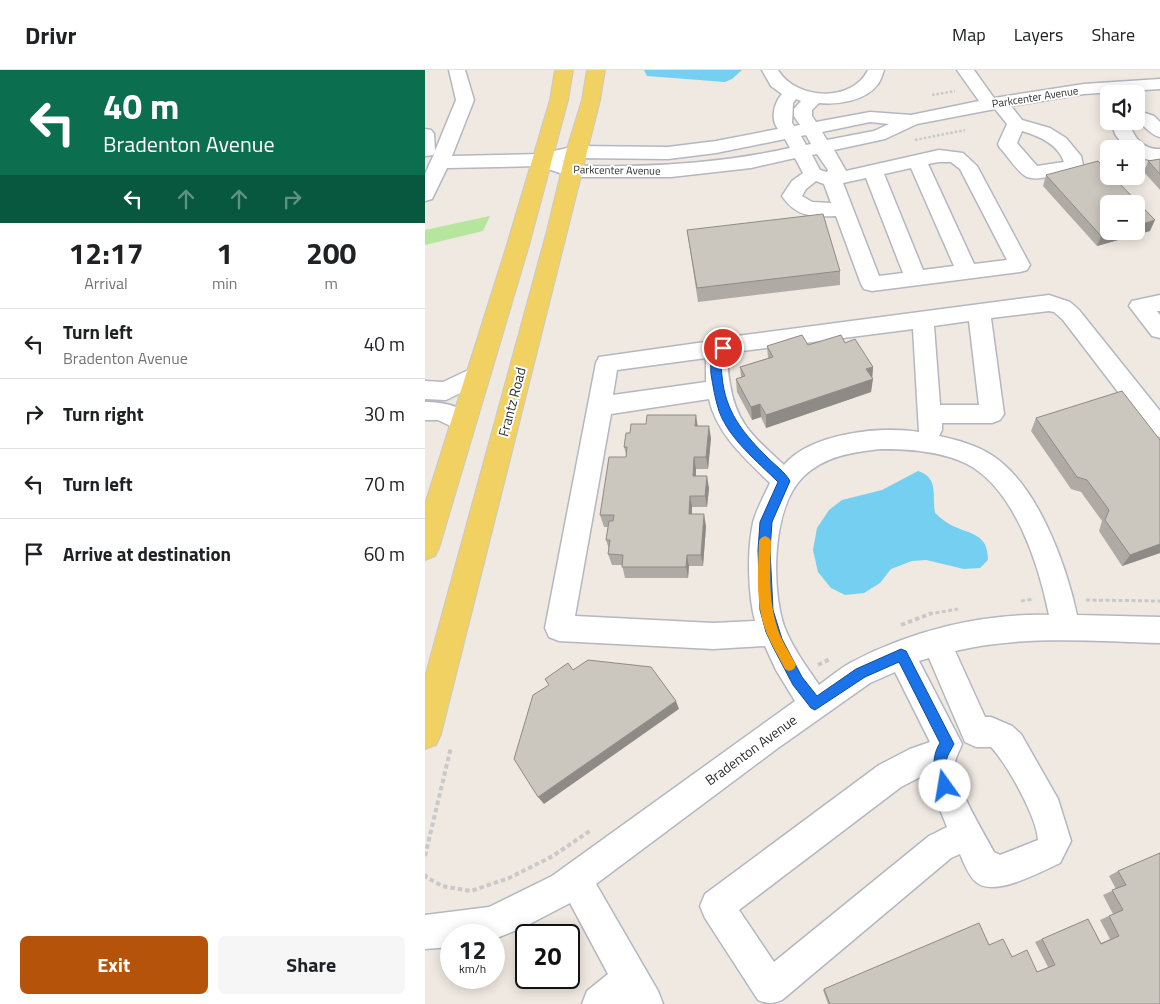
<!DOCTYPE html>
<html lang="en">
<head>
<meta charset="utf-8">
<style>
  body { margin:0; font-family:"Titillium Web",sans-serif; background:#f6f6f6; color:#202124; height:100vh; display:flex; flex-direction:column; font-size:19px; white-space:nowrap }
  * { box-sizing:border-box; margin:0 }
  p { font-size:16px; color:#757577 }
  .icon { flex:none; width:28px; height:28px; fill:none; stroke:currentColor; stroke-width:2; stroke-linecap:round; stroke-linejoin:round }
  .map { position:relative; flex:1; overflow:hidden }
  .details { display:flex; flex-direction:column; background:#fff; width:425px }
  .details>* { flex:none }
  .hud { background:#0b6e4f; color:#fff; overflow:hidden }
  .buttons { position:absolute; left:675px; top:15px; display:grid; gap:10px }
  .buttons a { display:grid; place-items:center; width:45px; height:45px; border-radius:8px; background:#fff; box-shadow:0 2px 12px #0003; font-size:25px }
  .speed { position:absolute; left:15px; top:854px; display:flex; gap:10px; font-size:25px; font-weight:700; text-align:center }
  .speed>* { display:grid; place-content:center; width:65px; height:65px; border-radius:50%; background:#fff; box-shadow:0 2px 12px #0003; line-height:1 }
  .speed small { font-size:12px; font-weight:400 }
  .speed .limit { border:2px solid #111; border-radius:8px; background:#fff; color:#111 }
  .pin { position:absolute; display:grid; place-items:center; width:42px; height:42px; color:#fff; margin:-21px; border:2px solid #fff; border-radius:50%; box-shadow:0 1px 5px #0007 }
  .me { position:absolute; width:55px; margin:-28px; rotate:347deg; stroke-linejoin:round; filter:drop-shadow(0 0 4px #0008) }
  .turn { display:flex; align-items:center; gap:18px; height:105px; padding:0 20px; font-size:22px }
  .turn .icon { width:65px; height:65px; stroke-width:2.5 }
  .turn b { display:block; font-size:35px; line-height:42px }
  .lanes { display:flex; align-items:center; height:48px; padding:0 20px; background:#0003; justify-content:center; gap:25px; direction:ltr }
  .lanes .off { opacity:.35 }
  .eta { display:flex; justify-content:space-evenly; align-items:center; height:85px; text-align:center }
  .eta b { font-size:30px; font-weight:700; line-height:35px }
  .button { display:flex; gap:10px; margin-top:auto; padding:10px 20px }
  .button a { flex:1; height:58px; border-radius:8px; background:#b45309; color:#fff; font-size:20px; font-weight:700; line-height:58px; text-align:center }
  .button a+a { background:#f6f6f6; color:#202124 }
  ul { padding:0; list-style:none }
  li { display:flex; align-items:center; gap:15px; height:70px; padding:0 20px; border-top:1px solid #e0e0e0 }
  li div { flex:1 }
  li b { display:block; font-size:19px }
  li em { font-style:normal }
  header { display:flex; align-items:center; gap:30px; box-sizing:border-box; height:70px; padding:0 25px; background:#fff; border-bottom:1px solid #e0e0e0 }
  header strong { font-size:24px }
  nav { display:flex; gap:28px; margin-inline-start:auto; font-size:18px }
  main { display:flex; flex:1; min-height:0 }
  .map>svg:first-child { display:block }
  .green { fill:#b6e59e }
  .water { fill:#75cff0 }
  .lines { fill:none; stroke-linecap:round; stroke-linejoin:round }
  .minor-casing { stroke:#b4b7c1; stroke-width:3 }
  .major-casing { stroke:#c9c9c9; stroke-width:2 }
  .path-far2 { stroke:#c9c9c9; stroke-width:2.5; stroke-dasharray:2.5 2; stroke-linecap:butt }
  .path-far1 { stroke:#c9c9c9; stroke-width:3; stroke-dasharray:4 2.5; stroke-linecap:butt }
  .path { stroke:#c9c9c9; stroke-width:4; stroke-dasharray:4.5 3; stroke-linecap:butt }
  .minor { fill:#fff; fill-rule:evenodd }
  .major { fill:#f2d163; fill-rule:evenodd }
  .wall { fill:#afaba4 }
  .shaded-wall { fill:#8e8b86 }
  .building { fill:#cbc7bf; stroke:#8e8b86 }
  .route { fill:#1a73e8; stroke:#114b97 }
  .slow { fill:#f59e0b }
  .labels { text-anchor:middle; stroke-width:4; stroke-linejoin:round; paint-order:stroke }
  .far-street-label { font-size:11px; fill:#2e2e2e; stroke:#fff }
  .street-label { font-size:14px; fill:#2e2e2e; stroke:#fff }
</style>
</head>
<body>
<header>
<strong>Drivr</strong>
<nav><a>Map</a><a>Layers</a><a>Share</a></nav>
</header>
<main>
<section class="details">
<div class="hud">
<div class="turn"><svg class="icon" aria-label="left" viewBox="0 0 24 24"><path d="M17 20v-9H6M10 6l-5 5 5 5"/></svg><div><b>40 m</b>Bradenton Avenue</div></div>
<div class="lanes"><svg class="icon" aria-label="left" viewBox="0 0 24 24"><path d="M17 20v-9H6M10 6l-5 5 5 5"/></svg><svg class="icon off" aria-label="ahead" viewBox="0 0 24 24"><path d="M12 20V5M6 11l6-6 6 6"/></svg><svg class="icon off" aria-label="ahead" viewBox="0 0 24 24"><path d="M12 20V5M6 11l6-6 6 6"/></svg><svg class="icon off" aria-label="right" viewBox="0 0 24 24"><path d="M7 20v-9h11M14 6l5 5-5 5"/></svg></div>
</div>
<div class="eta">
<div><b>12:17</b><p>Arrival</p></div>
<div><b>1</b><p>min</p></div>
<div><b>200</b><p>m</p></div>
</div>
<ul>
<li><svg class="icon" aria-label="left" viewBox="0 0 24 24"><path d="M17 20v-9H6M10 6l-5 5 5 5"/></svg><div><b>Turn left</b><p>Bradenton Avenue</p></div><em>40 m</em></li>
<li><svg class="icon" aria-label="right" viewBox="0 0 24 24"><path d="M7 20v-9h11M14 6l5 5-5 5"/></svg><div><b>Turn right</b></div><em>30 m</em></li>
<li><svg class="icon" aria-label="left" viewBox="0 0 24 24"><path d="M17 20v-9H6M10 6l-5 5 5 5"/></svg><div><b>Turn left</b></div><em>70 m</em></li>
<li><svg class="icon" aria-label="arrive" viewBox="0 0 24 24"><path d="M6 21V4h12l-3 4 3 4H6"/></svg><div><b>Arrive at destination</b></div><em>60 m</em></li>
</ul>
<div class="button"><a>Exit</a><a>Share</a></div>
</section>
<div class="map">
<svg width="735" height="934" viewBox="0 0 735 934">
  <rect width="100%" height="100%" fill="#efe9e1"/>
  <path class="green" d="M65 146 58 161 0 175V160Z"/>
  <path class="water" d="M219 0H317L307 9 300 12 222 6Z
    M493 401C514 408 507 424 510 443 515 447 520 452 526 455 546 465 563 463 563 490L555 498 539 499 501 490 487 491 466 499 455 513 439 523 420 525 406 518 393 502 388 480 392 458 404 440 417 430 457 420Z"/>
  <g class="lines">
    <g class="minor-casing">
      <path id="minor" d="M24 0H40L49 30 27 86 116 84 151 76 243 77 291 71 353 59C345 49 349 33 357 24L346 16 337 0H353C371 30 427 33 443 0H459C457 5 456 10 453 14 441 31 412 35 394 33L387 40V46L391 52 445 42 486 45 554 31 532 0H549L569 28 659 14 735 9V19L659 24 586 36 597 50 625 58 641 68 656 86 658 95 656 99C642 102 615 112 602 107 592 102 583 86 575 78L573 74 582 54 570 39 492 54 460 69 409 80 421 101 514 80 538 83 552 96 605 195 602 200 595 202 447 221 439 219 436 214 411 146C388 147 371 147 357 126L367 111 378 103 370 88 326 98 246 107H147L114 96 22 98 7 129 0 131V104L10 82 8 85 0 86V59L6 60 9 64 10 81 31 30ZM371 29 376 31 369 39V46L375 55 369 56 367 53 368 33ZM445 52 464 54 449 61 402 70 397 62ZM597 61C614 66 633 74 639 92L612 96 592 73ZM381 65 386 74 381 75 376 66ZM360 69 365 78C310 90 256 95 201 96 179 96 157 98 137 91L151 88 243 89 291 83ZM392 84 403 100 402 102 395 100 387 85ZM514 92H526L535 99 582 190 549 194 503 94ZM486 98 529 196 498 200 459 104ZM441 108 478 203 454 206 418 113ZM391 111 399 114 406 133 387 132 377 126 381 119Z
        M711 40 729 46 735 52V67C725 65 720 55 711 51Z
        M686 51H704C708 67 718 80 735 79V91H728L711 86V79H701L690 64Z
        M624 225 645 232 654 240 735 341V367L726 365 638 250 629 242 624 241 566 248 579 344 575 350 567 353H517V360L514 366C532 370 552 375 568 386 613 416 641 494 652 545L735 547V573C666 571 597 565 530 581L560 647H566L587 656 596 664 633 729 646 771 635 793C615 802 569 828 551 812 543 805 539 793 535 784L526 788 357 930C348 934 342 934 333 930L280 848 275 836 280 824 454 695 485 679 505 672 470 602 445 613 353 678 171 814 233 921 238 934H157L162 921 183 904 145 833 97 858 69 869V865H26V877L0 879V845L64 837 127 806 370 631 351 600 340 576 288 579 134 571 124 567 120 558 171 293 174 287 294 270 304 267ZM544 251 554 335H515L509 256ZM488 259 494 362C455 356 386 363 359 395 330 368 311 354 305 314 303 304 302 296 304 287L309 282ZM281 288V312L188 325 192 300ZM284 329C292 365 321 389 345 413 339 426 331 440 328 453 322 481 323 524 330 551L288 553 150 546 186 344ZM456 379C484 379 516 381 542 394 590 419 614 495 624 545 557 543 485 561 425 593 414 599 404 608 394 615 381 596 367 577 359 556 346 516 347 438 378 407 399 386 428 382 456 379ZM504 588 540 672 551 677H566C582 694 612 747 613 770L575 785 569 782C558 761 529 715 530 692 531 686 535 680 537 674L494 591ZM501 704 522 757 504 766 349 892 314 840 476 717Z
        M735 225V241H732L735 245V268L727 266 704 236 707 231Z
        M52 296 60 299 64 305 60 311 21 330 0 329V311L18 312Z
        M0 332C18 332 41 336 50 353L46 360 38 362 13 350H0Z"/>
    </g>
    <g class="major-casing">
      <path id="major" d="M130 0H148L143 30 104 175 14 478 10 486 0 490V434L82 175 125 30Z
        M162 0H180L175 30 16 664 11 675 0 679V607L122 161 141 82 157 30Z"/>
    </g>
    <path class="path-far2" d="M507 25 530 21
      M490 70 540 60"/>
    <path class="path-far1" d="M661 530 735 531
      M596 531 609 529
      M504 544 533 539"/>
    <path class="path" d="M476 555 507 543
      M393 595 405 589
      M0 786 26 677
      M0 804 1 807 17 816 46 821 84 808 128 786 166 760"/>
    <use href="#minor" class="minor"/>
    <use href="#major" class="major"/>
  </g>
  <path class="wall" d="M735 89V120L719 102 723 91Z
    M621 105 725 161 672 176 618 116Z
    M262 160 415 201V215L273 232Z
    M420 273 448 297 446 322 341 358 336 347 327 350 312 322 311 309 316 307 315 297 343 288 342 276 383 275Z
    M611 348 735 370V483L697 496 674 461 677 451 656 422 646 419 606 361Z
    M273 356 286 368 283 399H271V406L284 418 282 437H267V444L281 456 278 496H264L263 508H200L197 495H187L183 484 184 479 181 470 183 457H179L175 445 201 387V384L199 377 205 363Z
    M735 783V934H403L398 920 399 919 564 875 612 902 623 897 610 872 663 849 676 873 685 869 675 850 688 844 678 825 691 819 684 806 693 801Z"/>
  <path class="shaded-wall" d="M730 150 725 161 672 176 676 166 691 161H711V156Z
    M448 297 447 310 441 299Z
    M448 309 446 322 341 358V345Z
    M335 334 336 347 327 350 326 337Z
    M271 345 273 358 270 356Z
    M284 356 286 368 283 399 281 387Z
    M269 387 271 399 270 418 268 406Z
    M282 406 284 418 282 437 280 426Z
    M265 426 267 437 266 455 264 444Z
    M279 444 281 456 278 496 276 485Z
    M735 474V483L697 496 705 485Z
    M262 485 264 496 263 508 261 497Z
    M251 631 254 639 119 734 113 727Z"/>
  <path class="building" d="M735 89V104L723 91Z
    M673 91 684 103V106H687L730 150 711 156V134H684V161H691L676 166 621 105Z
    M398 144 415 201 272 218 262 160Z
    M377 265 383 275 416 265 420 273 430 269 448 297 441 299 448 309 341 345 335 334 326 337 311 309 320 306 315 297 348 287 342 276Z
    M697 321 735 370V474L705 485 680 450 684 440 662 410 652 407 611 348Z
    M222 345H271L270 356H284L281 387H269L268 406H282L280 426H265L264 444H279L276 485H262L261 497H197L198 485 183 484 185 470H181L184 451H188L189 445H175L184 387H201L202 377H199L201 363H205L206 354H221Z
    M163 590 226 597 251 631 113 727 89 689 108 625 124 615 120 609 143 593 148 600Z
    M735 783V934H405L399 919 554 853 564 875 578 869 587 887 602 880 612 902 630 895 617 869 663 849 676 874 694 866 684 846 698 840 687 820 701 815 693 801Z"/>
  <path class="route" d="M298 274 303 278C294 293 296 297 298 314 303 346 321 366 343 388 350 395 360 402 365 411L347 452 345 480 348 540 357 569 377 607 392 626 431 599 476 579 481 581 529 674C525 682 520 688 521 697 523 706 529 713 525 721L520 723 516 721C509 705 505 689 515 673L474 592 440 607 390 640 386 638 368 615 348 577 341 562 335 540 333 480 335 452 353 412C333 392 304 369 294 341 290 329 288 316 286 304 285 293 286 278 298 274Z"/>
  <path class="slow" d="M340 466 344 468 346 471C345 501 343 531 353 560 357 572 365 583 371 595L369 599 364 601 360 599C354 587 347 576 342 564 330 535 333 502 334 471L336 468Z"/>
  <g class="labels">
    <g class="far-street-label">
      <text transform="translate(610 27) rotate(-9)" y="4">Parkcenter Avenue</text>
      <text transform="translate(192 100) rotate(1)" y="4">Parkcenter Avenue</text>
    </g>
    <g class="street-label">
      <text transform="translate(87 332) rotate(-75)" y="5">Frantz Road</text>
      <text transform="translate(326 680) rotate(-36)" y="5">Bradenton Avenue</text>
    </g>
  </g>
</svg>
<div class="buttons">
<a><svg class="icon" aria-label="sound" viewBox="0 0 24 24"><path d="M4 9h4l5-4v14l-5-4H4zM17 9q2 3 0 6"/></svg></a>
<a>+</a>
<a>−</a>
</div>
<div class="speed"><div>12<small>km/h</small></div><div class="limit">20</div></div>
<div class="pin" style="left:298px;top:278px;background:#d93025"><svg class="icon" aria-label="arrive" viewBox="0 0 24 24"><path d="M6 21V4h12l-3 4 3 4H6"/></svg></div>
<svg class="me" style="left:520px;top:716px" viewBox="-20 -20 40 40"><circle r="19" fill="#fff"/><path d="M0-13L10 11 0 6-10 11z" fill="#1a73e8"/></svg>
</div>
</main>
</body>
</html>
